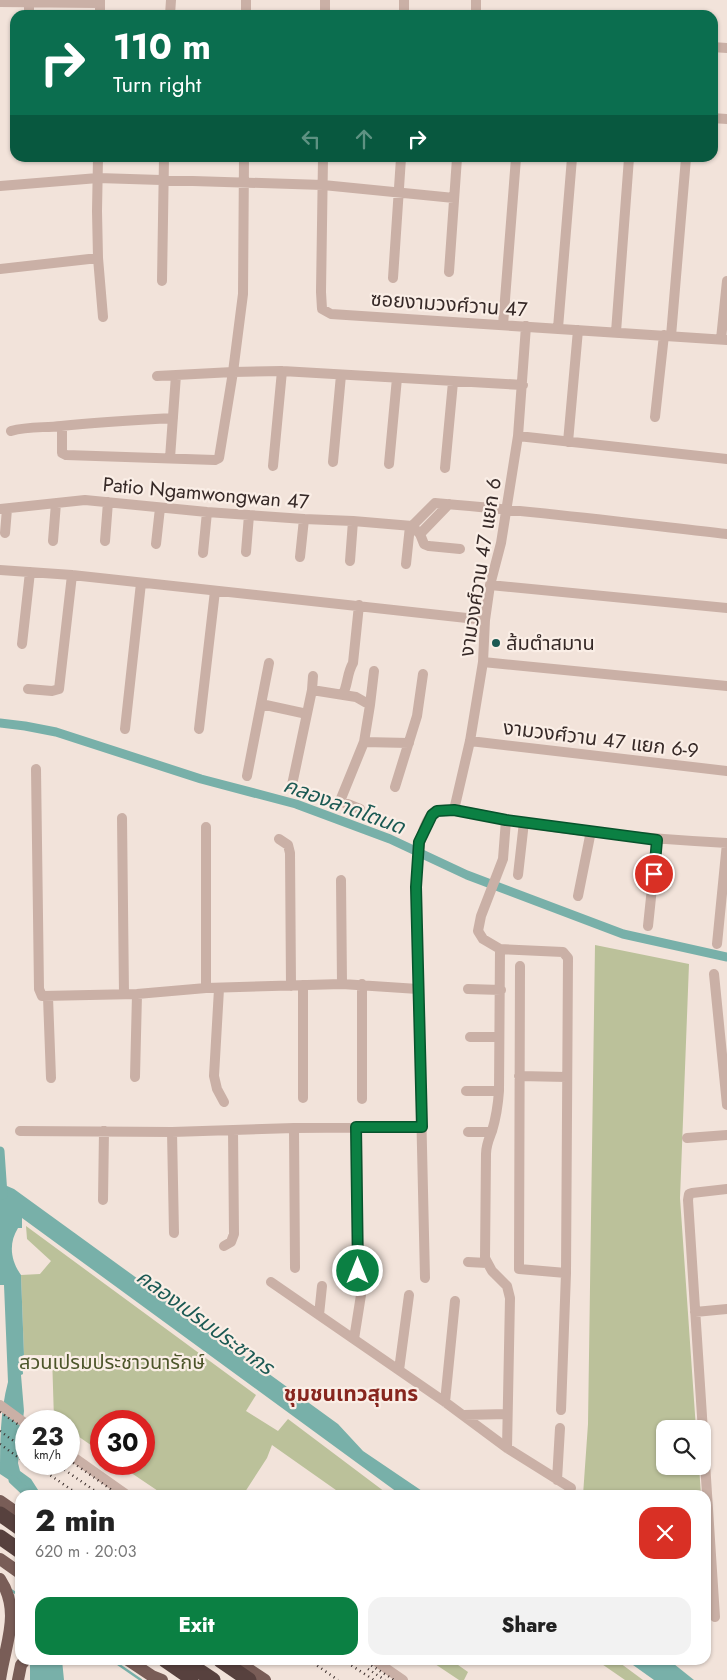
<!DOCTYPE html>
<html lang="en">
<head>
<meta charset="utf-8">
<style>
  body { margin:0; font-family:Jost,"Noto Sans Thai",sans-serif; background:#f2f2f2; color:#222; height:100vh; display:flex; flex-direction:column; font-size:19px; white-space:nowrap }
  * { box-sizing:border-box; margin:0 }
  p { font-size:16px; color:#767676 }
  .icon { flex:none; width:28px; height:28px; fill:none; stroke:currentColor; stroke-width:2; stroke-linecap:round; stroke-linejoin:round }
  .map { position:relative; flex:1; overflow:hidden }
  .side { position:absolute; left:15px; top:1490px; width:696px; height:175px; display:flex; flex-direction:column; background:#fff; border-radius:15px; box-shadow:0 1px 4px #0004 }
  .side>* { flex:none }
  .guide { position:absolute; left:10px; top:10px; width:708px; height:152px; border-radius:15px; box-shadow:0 1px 4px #0004; background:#0b6e4f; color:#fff; overflow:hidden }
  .controls { position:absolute; left:656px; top:1420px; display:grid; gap:10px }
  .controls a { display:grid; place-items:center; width:55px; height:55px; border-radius:10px; background:#fff; box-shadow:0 1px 4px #0004; font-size:25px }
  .speed { position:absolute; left:15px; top:1410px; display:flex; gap:10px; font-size:25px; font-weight:700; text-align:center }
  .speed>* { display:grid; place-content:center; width:65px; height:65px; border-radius:50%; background:#fff; box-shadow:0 1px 4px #0004; line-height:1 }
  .speed small { font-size:12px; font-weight:400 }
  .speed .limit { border:8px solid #d22; background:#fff; color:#111 }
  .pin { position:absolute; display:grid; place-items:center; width:42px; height:42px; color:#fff; margin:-21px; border:2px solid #fff; border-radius:50%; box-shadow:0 1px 5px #0007 }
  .me { position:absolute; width:55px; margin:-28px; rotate:0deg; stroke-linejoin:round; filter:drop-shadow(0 0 4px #0008) }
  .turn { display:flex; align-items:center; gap:18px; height:105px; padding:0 20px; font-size:22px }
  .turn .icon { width:65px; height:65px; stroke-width:2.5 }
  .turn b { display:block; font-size:35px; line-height:42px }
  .lanes { display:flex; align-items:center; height:48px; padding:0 20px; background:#0003; justify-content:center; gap:25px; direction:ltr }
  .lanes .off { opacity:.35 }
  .round { display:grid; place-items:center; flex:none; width:52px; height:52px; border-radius:15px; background:#f2f2f2 }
  .head { display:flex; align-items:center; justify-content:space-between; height:85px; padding:0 20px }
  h1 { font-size:30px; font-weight:800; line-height:38px }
  .cta { display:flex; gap:10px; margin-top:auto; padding:10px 20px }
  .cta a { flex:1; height:58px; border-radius:15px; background:#0b8043; color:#fff; font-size:20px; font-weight:800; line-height:58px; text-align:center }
  .cta a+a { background:#f2f2f2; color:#222 }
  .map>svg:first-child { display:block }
  .green { fill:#bbc19a }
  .water { fill:#78b0a9 }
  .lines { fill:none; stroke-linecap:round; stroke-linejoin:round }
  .stream { stroke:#78b0a9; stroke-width:2.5 }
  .canal { stroke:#78b0a9; stroke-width:9 }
  .minor { stroke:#cab0a6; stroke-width:10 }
  .major { stroke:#795d57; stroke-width:12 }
  .highway { stroke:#57413e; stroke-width:15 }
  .rail { stroke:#362927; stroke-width:2.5; stroke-dasharray:1 4; stroke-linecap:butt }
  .route-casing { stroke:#07532c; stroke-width:12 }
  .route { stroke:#0b8043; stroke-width:9 }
  .poi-dot { fill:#1b5953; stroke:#faeee6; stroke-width:2 }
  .labels { text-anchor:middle; stroke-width:4.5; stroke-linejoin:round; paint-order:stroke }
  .street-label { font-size:20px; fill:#362927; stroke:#faeee6 }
  .poi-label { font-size:20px; fill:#362927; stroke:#faeee6; text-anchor:start }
  .park-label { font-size:20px; fill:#4c552a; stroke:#faeee6 }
  .water-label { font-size:21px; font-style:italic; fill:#1b5953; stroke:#faeee6 }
  .neighbourhood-label { font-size:21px; font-weight:bold; fill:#87261e; stroke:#faeee6 }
</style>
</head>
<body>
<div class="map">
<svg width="727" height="1680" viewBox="0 0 727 1680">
  <rect width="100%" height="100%" fill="#f2e3da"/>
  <path class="green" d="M595 945 689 964 680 1198 696 1429H665V1466H699L701 1495H583L588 1424Z
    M26 1226 256 1395 246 1411 278 1431 288 1419 389 1495H343L272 1445 267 1458 243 1495H164L118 1464H144V1421H101V1452L69 1430V1421H57L54 1420 52 1355H24L21 1275 40 1274 51 1261 27 1239Z
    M429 1660H451L468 1672 464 1680H459Z
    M596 1660H616L643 1680H625Z"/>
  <path class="water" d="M0 1183 14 1189 338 1424 363 1451 428 1495H401L22 1218V1228H18C8 1244 11 1261 21 1275L24 1355 22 1356 23 1374 21 1375 24 1411 18 1463 20 1471 31 1479 40 1493 43 1495H32L0 1474C0 1443 0 1412 8 1382L4 1285H0Z
    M30 1660H62L64 1680H30Z
    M626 1660H669L694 1680H654Z"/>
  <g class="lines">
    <path class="stream" d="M11 1590 20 1596
      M112 1660 141 1680"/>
    <path class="canal" d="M0 723 25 726 56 732 201 779 296 804 390 839 467 875 623 934 727 957
      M0 1151 3 1195
      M13 1480 29 1495"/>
    <path class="minor" d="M0 2 100 3
      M29 15V0
      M100 15V0
      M170 15 171 0
      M246 15V0
      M325 15V0
      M404 15V0
      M476 15V0
      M712 47 727 48
      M712 118 727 119
      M98 158 97 211 98 258 103 317
      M323 158 321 292 322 309 331 314 727 340
      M0 186 98 178 323 185 454 198
      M0 269 98 258
      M449 272 457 158
      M393 278 401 158
      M162 281 164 158
      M503 325 516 158
      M558 328 572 158
      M616 332 629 158
      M671 336 686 158
      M721 339 727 281
      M157 376 233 372 282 371 523 385
      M655 417 664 335
      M62 426V453L66 455 215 460 219 458 233 372 243 294 244 158
      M11 431C28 426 44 428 61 426 98 422 135 420 173 418
      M518 436 727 459
      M568 442 578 330
      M170 458 176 375
      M333 462 341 375
      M389 464 397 378
      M273 466 282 371
      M445 468 453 382
      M449 504 420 534 412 526 435 503C533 511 630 523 727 534
      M0 509 85 500 207 512 304 519 353 521 412 526
      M5 533 7 509
      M420 534 424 544 429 546 460 549
      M53 541 56 503
      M105 541 108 502
      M156 544 160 508
      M246 552 249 515
      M203 553 207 512
      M300 557 304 519
      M350 561 353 521
      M406 564 410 526
      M0 570 72 575 485 620
      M490 585 727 608
      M22 644 30 572
      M483 662 727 686
      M28 689 52 691 59 689 72 575
      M312 690 313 676
      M343 694C348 684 347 673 353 663L359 605
      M261 704 307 714
      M370 705 374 671
      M125 729 141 583
      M199 729 215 591
      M470 741 727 771
      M364 742 409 743
      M36 769 39 989 42 996 137 994 206 988 342 984 418 989
      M247 776 269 663
      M292 785 312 690 356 697 370 705 364 742 340 801 360 809
      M395 787 417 716 423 674
      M454 810 470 741 483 662 485 620 490 585 501 543 518 436 526 326
      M122 818 124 994
      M506 820 503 859 481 916 478 931 483 939 500 949 499 1091C498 1105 496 1118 492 1131 489 1139 486 1145 486 1154L485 1258 492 1271 507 1286 510 1298 507 1448
      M279 839 288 845 290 853 291 986
      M518 875 524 822
      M341 880 342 984
      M578 896 591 831
      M648 926 657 840
      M500 949 563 952 568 958 566 1273 561 1410
      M520 966 519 1269 566 1273
      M714 974 727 1105
      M362 984V1099
      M303 985V1098
      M206 988V827
      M219 989 214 1076 217 1089 224 1102
      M468 989 501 990
      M48 997 51 1078
      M470 1037H499
      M519 1076 567 1077
      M135 1077 137 994
      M466 1091H499
      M357 1127 358 1271
      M294 1128 295 1268
      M20 1131 172 1132 294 1128 422 1127
      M172 1132 174 1233
      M468 1132H491
      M687 1138 727 1135
      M103 1200 104 1131
      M224 1246 231 1242 234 1234 233 1130
      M468 1262 487 1263
      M425 1278 416 887C417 869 418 821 436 811 447 806 490 817 504 819 577 833 652 839 727 843L717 944
      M271 1282 445 1402 507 1448 571 1488
      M695 1312 727 1309
      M319 1315 322 1286
      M354 1339 361 1295
      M399 1370 409 1295
      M445 1402 455 1301
      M0 1405 26 1424
      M464 1415 507 1414
      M69 1454 127 1495
      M557 1480 560 1428
      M715 1617 688 1200 689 1194 692 1193 727 1189
      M374 1660 403 1680"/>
    <path class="major" d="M0 1501 20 1515
      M0 1559 20 1573
      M0 1579C22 1612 5 1644 0 1680
      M128 1660 152 1676 162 1680
      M235 1660 265 1680
      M18 1680 21 1665 25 1660"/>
    <path class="highway" d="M0 1514 20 1528
      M0 1537 20 1551
      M165 1660 191 1678
      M183 1660 213 1680
      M220 1660 249 1680"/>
    <path class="rail" d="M0 1412 26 1430
      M0 1431 26 1450
      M0 1444 26 1463
      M69 1460 119 1495
      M34 1464 79 1495
      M56 1464 101 1495
      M309 1660 338 1680
      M343 1660 374 1680
      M363 1660 394 1680
      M368 1669 385 1680"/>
  </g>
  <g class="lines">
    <g class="route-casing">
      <path id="route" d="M358 1271 356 1127H422L416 887 419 842 432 815 437 811 454 810 506 820 657 840 654 874"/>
    </g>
    <use href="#route" class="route"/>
  </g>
  <circle class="poi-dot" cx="496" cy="643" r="5"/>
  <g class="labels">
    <g class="street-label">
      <text transform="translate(449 304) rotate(4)" y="7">ซอยงามวงศ์วาน 47</text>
      <text transform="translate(206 493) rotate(5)" y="7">Patio Ngamwongwan 47</text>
      <text transform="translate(480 567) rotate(-81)" y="7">งามวงศ์วาน 47 แยก 6</text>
      <text transform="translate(601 739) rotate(7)" y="7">งามวงศ์วาน 47 แยก 6-9</text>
    </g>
    <g class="poi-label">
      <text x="506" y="650">ส้มตำสมาน</text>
    </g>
    <g class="park-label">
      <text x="112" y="1369">สวนเปรมประชาวนารักษ์</text>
    </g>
    <g class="water-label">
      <text transform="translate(344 806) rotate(20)" y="7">คลองลาดโตนด</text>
      <text transform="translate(205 1322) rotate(36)" y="7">คลองเปรมประชากร</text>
    </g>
    <g class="neighbourhood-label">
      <text x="351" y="1401">ชุมชนเทวสุนทร</text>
    </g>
  </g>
</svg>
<div class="controls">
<a><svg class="icon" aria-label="search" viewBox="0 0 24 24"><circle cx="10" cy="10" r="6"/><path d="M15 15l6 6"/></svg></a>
</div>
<div class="speed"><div>23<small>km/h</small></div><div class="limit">30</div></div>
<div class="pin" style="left:654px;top:874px;background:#d93025"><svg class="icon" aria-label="arrive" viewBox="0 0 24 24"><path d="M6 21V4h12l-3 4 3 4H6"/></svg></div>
<svg class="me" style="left:358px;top:1271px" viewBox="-20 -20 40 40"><circle r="17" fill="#0b8043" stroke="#fff" stroke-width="3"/><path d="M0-11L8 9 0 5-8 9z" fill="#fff"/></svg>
<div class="guide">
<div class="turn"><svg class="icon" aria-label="right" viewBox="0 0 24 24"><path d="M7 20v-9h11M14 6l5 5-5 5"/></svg><div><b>110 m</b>Turn right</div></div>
<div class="lanes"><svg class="icon off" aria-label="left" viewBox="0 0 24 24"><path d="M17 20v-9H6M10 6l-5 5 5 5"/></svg><svg class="icon off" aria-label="ahead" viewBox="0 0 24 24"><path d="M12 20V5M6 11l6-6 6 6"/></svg><svg class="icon" aria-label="right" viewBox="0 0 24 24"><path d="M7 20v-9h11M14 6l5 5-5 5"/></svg></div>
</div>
<section class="side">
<div class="head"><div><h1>2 min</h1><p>620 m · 20:03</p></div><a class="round" style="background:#d93025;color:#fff"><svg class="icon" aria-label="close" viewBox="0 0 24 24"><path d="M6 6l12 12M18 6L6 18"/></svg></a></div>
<div class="cta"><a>Exit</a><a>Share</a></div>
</section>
</div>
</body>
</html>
